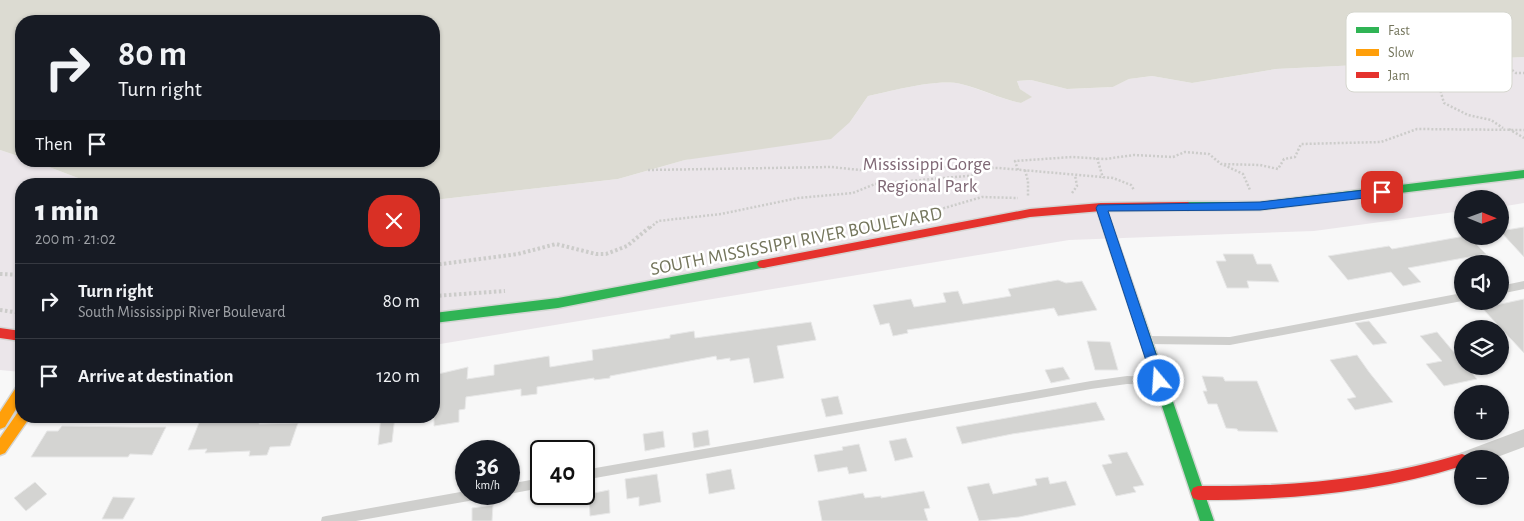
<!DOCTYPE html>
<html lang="en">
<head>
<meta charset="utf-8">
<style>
  body { margin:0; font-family:"Alegreya Sans",sans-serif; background:#20242c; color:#f1f3f6; height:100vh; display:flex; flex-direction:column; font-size:19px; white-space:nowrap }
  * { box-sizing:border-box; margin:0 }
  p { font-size:16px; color:#9ea1a6 }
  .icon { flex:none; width:28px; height:28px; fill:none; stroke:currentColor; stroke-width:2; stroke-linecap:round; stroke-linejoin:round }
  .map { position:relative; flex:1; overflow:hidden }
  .drawer { position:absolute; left:15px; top:178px; width:425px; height:245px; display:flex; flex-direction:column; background:#171b24; border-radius:20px; box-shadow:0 1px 4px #0004 }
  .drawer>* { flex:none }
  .hud { position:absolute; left:15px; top:15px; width:425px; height:152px; border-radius:20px; box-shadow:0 1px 4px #0004; background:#171b24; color:#f1f3f6; overflow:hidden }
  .needle { width:32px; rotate:91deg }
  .controls { position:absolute; left:1454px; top:190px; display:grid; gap:10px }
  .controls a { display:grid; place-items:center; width:55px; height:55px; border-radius:50%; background:#171b24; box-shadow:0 1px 4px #0004; font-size:25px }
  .speed { position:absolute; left:455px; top:440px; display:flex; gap:10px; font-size:25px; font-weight:700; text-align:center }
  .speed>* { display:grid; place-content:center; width:65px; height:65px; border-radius:50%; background:#171b24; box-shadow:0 1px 4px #0004; line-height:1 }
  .speed small { font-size:12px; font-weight:400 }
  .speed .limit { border:2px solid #111; border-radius:8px; background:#fff; color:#111 }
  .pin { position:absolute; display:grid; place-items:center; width:42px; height:42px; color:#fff; margin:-21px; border-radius:10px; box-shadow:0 2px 8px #0006 }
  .me { position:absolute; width:55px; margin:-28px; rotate:342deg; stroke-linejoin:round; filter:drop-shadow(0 0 4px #0008) }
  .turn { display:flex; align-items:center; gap:18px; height:105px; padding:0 20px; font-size:22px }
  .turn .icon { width:65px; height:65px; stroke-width:2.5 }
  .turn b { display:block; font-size:35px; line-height:42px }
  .then { display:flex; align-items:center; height:48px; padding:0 20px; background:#0003; gap:10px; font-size:19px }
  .round { display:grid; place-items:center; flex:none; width:52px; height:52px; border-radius:20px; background:#20242c }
  .headline { display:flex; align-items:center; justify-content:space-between; height:85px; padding:0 20px }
  h1 { font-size:30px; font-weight:800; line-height:38px }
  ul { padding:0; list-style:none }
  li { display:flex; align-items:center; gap:15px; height:75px; padding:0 20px; border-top:1px solid #363941 }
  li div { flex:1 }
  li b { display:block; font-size:19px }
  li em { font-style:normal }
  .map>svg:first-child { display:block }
  .green { fill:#ebe6ea }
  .water { fill:#dcdbd2 }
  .building { fill:#d4d4d2; stroke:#e8e8e8 }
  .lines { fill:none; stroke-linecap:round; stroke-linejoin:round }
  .fast-casing { stroke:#d4d5d3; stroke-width:3 }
  .slow-casing { stroke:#d4d5d3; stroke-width:3 }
  .jam-casing { stroke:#d4d5d3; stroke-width:3 }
  .path-far1 { stroke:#ccccca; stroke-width:2.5; stroke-dasharray:2 2; stroke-linecap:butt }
  .path { stroke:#ccccca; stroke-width:4; stroke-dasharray:2.5 2.5; stroke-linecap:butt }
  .lane { fill:#cfcfcd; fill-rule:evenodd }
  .street { fill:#cfcfcd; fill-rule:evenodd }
  .fast { fill:#30b455; fill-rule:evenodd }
  .slow { fill:#ff9f0a; fill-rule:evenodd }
  .jam { fill:#e5322d; fill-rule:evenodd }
  .route { fill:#1a73e8; stroke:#114b97 }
  .labels { text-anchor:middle; stroke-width:5; stroke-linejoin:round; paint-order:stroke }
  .park-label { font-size:19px; fill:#7f6875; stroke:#fff }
  .street-label { font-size:19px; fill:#74755c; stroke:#fff }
  .key { fill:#fff; stroke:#d5d6ce; stroke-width:1 }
  .key-label { font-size:14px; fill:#74755c }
</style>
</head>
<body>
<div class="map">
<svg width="1524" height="521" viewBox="0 0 1524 521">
  <rect width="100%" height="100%" fill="#f8f8f8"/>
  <path class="green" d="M1524 57V203L1500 207V199H1462V211L1314 231 1069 240 434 345V200L618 179 685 160 850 122 868 96C892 91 938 78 961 84 981 89 1000 99 1021 103L1031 97 1020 89 1017 81 1031 80 1067 89 1113 87 1129 79 1152 76 1192 83 1276 69Z
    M0 150 21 157V161H33L94 184H21V372L0 370Z"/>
  <path class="water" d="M0 0H1524V57L1276 69 1192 83 1152 76 1129 79 1113 87 1067 89 1031 80 1017 81 1020 89 1032 97 1021 103C1000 99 982 89 961 84 938 78 892 91 868 96L850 122 831 139 685 160 618 179 434 200V184H94L33 161H434V21H21V157L0 150Z"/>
  <path class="building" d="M1524 227V257L1500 231Z
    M1465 236H1468L1486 254 1408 268 1421 282 1403 286 1391 272 1348 280 1328 256 1389 246 1392 249Z
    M1223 254H1253L1257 264H1271L1279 282 1247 281 1249 288H1227L1216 261H1226Z
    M1058 280 1066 283 1082 281 1097 310 1058 316 1054 308 907 330 908 333 893 336 889 323 880 325 873 305 911 299 914 307 946 302 943 293 958 291 963 304 1011 296 1008 289Z
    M1524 299V353L1482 308Z
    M1369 321 1387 343 1373 345 1355 323Z
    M811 322 816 340 777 346 784 378 754 383 749 358 730 361V358L717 360 716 356 610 376V378L594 380V378L537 387V394L521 396V389L466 397 465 409 459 410V422L434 426V375L468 367 467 379 494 375V365L549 356 550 367 593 360 592 350 670 338V335L694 331 695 338Z
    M1437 332 1462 362V366H1466L1477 379 1444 386 1426 364 1442 361 1420 336Z
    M1087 341 1110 342 1118 370H1095Z
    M1357 355 1369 372 1393 402 1355 410 1347 399 1356 397 1330 360Z
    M1063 367 1070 379 1051 383 1045 370Z
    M1202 376 1223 377 1225 381H1257L1278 432 1238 431 1237 429 1226 428 1217 404H1208L1203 391H1207Z
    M838 396 843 414 826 417 821 399Z
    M1096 402 1105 420 1012 434 962 444 956 427Z
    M222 416H262L259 424 298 423 290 446 270 447 267 455 249 456 250 451 205 453 207 449 188 450 201 418Z
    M381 416H395L392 442 378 445Z
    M62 426 131 427H166L152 455 130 454 128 457H31L47 431H58Z
    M708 430 710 445 694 448 692 433Z
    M663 431 665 447 645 451 643 434Z
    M906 438 913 457 895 461 889 441Z
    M859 444 867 471 849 474 847 467 818 472 814 455 843 450 842 447Z
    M1127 452 1144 485 1133 487 1136 492 1116 496 1102 465 1112 463 1108 455Z
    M731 469 735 489 709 494 706 474Z
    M657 474 661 502 639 506V497L627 499 625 479Z
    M1048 477 1050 484 1066 481 1076 505 1019 517 979 521 967 487 989 483 993 494 1037 485 1035 479Z
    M35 482 47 494 26 511 14 498Z
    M609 490 610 513 590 516 589 494Z
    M924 491 930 508 924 509 928 521H822L818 501 863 493 865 498 881 496V498Z
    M113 497 135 498 123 519H102Z
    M493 505 492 521H472V508Z"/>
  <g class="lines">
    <g class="fast-casing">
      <path id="fast" d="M1524 170V178L1260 210H1188L1183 206 1188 202H1260Z
        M1101 203 1106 207 1214 521H1200L1096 207Z
        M763 260 767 261 769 264 767 267 558 308 434 323V313L558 298Z"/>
    </g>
    <g class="slow-casing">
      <path id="slow" d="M21 385V401L5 427 0 429V412L17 386Z
        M21 411V416H29L28 420 5 453 0 455V438L18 412Z"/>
    </g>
    <g class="jam-casing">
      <path id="jam" d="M1188 202 1193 206 1188 210 1101 211 1030 217 763 268 759 267 757 264 759 261 763 260 1030 209 1101 203Z
        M0 328 21 331V341L0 338Z
        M1462 454 1467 456 1468 459H1462V466C1374 493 1290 500 1198 500L1193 498 1191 493 1193 488 1198 486C1290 487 1374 480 1462 454Z"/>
    </g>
    <path class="path-far1" d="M1496 58 1516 73H1524
      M1403 63 1439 86 1444 103 1468 115 1491 120 1503 128
      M1509 129 1524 138
      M1097 158 1103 178
      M1224 165 1243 174 1250 190
      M648 170 831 167 860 170 889 166 999 168 1113 178 1131 185 1134 190
      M1018 170 1015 161 1072 157 1105 159 1134 155 1173 157 1185 152 1209 154 1221 164 1260 165 1278 169 1284 159 1295 157 1301 144 1381 142 1417 129 1524 130
      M1025 170 1028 181V197
      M1072 193 1077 186 1075 175
      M924 214 982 197 1018 198
      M650 228 658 221 721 214 798 198 853 193 875 184 978 175 977 168"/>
    <path class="path" d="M434 265 518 254 556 244 596 254H606L627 246 651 226
      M0 274 21 275
      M434 296 505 291
      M0 310 21 313"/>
    <path class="lane" d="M1524 281V289L1500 294V286Z
      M1462 293V301L1230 345 1147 344 1144 343 1142 340 1144 337 1147 336 1230 337Z
      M1127 376 1158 377 1161 378 1163 381 1161 384 1158 385 1127 384 1091 389 584 480V470L1091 381Z
      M541 478V488L509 494H508L509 484Z
      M466 491V494H485L484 498 480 499 356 521H321L322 517 326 516Z"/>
    <path class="street" d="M1524 429V447L1492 459H1462V466L1460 465 1457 459 1460 453Z"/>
    <use href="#fast" class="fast"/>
    <use href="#slow" class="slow"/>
    <use href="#jam" class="jam"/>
  </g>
  <path class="route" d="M1382 188 1387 192 1382 196 1260 210 1108 211 1165 381 1159 386 1154 385 1096 208 1098 205 1260 202Z"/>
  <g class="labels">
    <g class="park-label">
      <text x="927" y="170">Mississippi Gorge<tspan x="927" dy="22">Regional Park</tspan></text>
    </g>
    <g class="street-label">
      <text transform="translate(796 240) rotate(-11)" y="7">SOUTH MISSISSIPPI RIVER BOULEVARD</text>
    </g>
  </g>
  <rect x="1346" y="12" width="166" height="80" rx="8" class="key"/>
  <rect x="1356" y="27" width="23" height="6" fill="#30b455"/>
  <rect x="1356" y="49" width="23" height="7" fill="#ff9f0a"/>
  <rect x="1356" y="72" width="23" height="6" fill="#e5322d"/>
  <g class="key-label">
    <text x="1388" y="35">Fast</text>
    <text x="1388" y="57">Slow</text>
    <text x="1388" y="80">Jam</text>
  </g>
</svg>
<div class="controls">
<a><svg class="needle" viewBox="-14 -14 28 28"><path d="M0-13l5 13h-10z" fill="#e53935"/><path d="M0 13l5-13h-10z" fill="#9ea1a6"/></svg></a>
<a><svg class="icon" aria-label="sound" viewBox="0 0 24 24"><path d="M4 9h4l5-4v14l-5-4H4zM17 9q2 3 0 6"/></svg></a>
<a><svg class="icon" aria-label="layers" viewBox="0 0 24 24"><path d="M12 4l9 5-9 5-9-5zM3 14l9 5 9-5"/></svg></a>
<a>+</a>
<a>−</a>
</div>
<div class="speed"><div>36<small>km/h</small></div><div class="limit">40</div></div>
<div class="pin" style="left:1382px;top:192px;background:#d93025"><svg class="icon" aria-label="arrive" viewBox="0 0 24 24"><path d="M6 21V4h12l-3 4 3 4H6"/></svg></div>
<svg class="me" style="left:1159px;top:381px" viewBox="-20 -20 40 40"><circle r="17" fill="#1a73e8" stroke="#fff" stroke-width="3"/><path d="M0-11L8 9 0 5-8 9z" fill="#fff"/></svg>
<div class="hud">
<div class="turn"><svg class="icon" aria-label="right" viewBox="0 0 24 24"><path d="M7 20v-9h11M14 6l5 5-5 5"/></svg><div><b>80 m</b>Turn right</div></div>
<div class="then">Then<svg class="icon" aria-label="arrive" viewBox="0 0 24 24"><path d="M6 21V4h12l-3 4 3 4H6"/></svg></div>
</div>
<section class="drawer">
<div class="headline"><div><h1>1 min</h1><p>200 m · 21:02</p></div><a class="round" style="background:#d93025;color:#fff"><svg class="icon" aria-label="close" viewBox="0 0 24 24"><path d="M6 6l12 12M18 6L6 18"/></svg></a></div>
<ul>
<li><svg class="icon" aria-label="right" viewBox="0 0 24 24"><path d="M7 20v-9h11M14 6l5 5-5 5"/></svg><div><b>Turn right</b><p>South Mississippi River Boulevard</p></div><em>80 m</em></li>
<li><svg class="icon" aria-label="arrive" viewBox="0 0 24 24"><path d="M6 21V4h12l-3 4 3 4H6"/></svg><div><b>Arrive at destination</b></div><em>120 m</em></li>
</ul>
</section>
</div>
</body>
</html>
